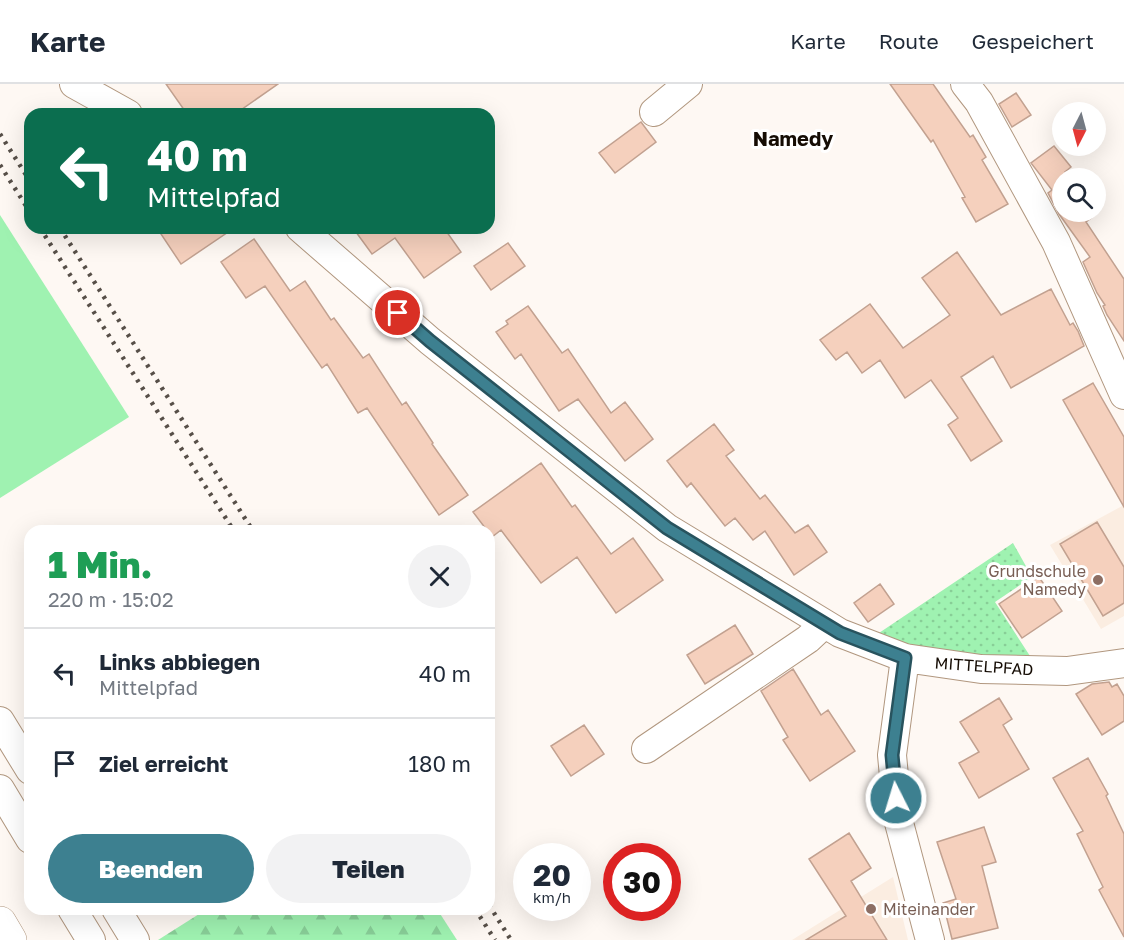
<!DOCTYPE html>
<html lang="de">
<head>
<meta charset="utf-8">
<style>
  body { margin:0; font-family:"Golos Text",sans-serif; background:#f2f2f3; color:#1f2937; height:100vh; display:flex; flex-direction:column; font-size:22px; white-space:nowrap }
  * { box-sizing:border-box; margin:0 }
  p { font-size:20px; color:#747a83 }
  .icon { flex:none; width:33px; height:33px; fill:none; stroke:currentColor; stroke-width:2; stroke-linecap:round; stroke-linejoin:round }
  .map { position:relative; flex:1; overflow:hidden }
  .drawer { position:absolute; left:24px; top:441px; width:471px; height:390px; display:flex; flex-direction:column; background:#fff; border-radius:18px; box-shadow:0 6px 24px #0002 }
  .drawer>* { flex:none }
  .top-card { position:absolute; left:24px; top:24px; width:471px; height:126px; border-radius:18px; box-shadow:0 6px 24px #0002; background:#0b6e4f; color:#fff; overflow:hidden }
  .needle { width:39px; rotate:186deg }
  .tools { position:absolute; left:1052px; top:18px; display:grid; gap:12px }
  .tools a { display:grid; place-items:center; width:54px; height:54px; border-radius:50%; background:#fff; box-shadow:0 6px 24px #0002; font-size:30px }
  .speed { position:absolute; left:513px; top:759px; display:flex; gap:12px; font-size:30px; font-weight:700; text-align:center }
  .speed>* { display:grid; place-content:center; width:78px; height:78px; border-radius:50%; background:#fff; box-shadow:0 6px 24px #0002; line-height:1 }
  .speed small { font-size:15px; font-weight:400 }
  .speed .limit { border:9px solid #d22; background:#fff; color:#111 }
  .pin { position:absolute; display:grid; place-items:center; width:51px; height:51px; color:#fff; margin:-26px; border:3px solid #fff; border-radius:50%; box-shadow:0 2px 6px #0007 }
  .me { position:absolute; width:66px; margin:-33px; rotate:355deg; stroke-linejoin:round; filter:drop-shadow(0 0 4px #0008) }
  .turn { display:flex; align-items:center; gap:21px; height:126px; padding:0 24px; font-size:27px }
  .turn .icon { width:78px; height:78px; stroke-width:2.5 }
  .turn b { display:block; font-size:42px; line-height:51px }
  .round { display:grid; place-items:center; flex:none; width:63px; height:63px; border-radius:32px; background:#f2f2f3 }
  .summary { display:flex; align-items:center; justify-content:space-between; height:102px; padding:0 24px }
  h1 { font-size:36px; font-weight:800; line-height:45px; color:#1e9e55 }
  .primary-button { display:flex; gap:12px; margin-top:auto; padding:12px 24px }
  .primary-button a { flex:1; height:69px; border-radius:36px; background:#3d8090; color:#fff; font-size:24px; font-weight:800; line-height:69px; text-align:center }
  .primary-button a+a { background:#f2f2f3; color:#1f2937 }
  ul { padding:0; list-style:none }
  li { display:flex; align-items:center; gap:18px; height:90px; padding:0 24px; border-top:2px solid #e0e1e3 }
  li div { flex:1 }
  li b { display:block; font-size:22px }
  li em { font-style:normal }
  header { display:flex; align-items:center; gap:36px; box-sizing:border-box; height:84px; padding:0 30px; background:#fff; border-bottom:2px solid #e0e1e3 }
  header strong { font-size:28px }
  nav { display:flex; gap:33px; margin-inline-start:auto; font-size:21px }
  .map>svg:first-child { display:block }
  .built { fill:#fbede1 }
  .forest { fill:url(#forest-firs) }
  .park { fill:url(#park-dots) }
  .garden { fill:#9ff2b1 }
  .building { fill:#f5d0bd; stroke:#c2a190; stroke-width:1.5 }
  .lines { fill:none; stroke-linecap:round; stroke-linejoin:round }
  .minor-casing { stroke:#b1977f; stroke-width:30 }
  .highway-casing { stroke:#b1977f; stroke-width:34 }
  .minor { stroke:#fff; stroke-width:28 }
  .highway { stroke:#fff; stroke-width:33 }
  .rail { stroke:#574f48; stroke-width:4.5; stroke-dasharray:3 6; stroke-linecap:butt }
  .route-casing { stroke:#28535e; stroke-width:15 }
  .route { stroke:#3d8090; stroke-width:10 }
  .education-dot { fill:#8d6e63; stroke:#fff; stroke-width:2 }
  .labels { text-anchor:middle; stroke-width:6; stroke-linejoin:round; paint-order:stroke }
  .education-label { font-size:16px; fill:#785e54; stroke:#fff; text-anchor:end }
  .street-label { font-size:16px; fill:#150c04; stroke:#fff }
  .quarter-label { font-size:20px; font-weight:bold; fill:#150c04; stroke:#fff }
</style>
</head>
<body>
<header>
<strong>Karte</strong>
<nav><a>Karte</a><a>Route</a><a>Gespeichert</a></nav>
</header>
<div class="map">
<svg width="1124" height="856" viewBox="0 0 1124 856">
  <defs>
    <pattern id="forest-firs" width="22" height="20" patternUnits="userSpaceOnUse" patternTransform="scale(1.5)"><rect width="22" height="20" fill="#9ff2b1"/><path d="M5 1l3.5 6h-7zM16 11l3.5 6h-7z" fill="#88ce97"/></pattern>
    <pattern id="park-dots" width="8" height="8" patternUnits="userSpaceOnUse" patternTransform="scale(1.5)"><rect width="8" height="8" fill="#9ff2b1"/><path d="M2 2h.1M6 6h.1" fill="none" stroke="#88ce97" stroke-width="1.8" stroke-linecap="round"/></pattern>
  </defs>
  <rect width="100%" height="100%" fill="#fef8f3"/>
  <path class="built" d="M1124 421V532L1101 545 1050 461Z
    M893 793 908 856H792Z"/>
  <path class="forest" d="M207 825H437L457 856H158Z"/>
  <path class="park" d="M1013 459 1032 493 995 518 1030 572H991L915 564 876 551Z"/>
  <path class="garden" d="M0 131 129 333 0 414Z"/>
  <path class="building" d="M166 0H278L235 30H187Z
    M890 0H933L970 53 973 51 986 73 982 76 1008 120 976 138 962 114 965 113 933 56 931 58Z
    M1016 9 1031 31 1012 43 999 20Z
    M641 38 656 58 615 89 599 69Z
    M1054 62 1071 83 1065 88 1069 94H1062V128H1093L1095 131 1086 138 1124 195V257L1107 231 1103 222 1105 221 1097 209 1083 178 1090 173 1059 130 1048 109 1052 106 1031 79Z
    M157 144H234L181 180Z
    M353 144H444L461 168 424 194 395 154 372 170Z
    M254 155 290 207 305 197 331 236 334 234 363 274 369 270 402 321 406 318 433 359 432 360 468 411 439 431 367 324 358 329 327 280 322 284 265 202 246 214 221 178Z
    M508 159 525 182 491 206 474 182Z
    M957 168 1001 231 1051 205 1070 241 1073 239 1078 247 1084 262 1011 304 993 272 961 293 1002 357 971 377 948 341 958 334 931 296 905 314 880 276 862 289 847 268 836 276 820 256 870 220 903 264 950 231 922 194Z
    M528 222 562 269 568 265 611 329 625 318 653 355 625 377 578 315 559 327 521 270 515 275 496 248 508 240 506 237Z
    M1093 299 1124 353V423L1063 316Z
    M714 340 734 366 726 372 760 415 765 411 795 449 808 441 827 468 794 491 765 447 753 456 735 434 725 442 691 399 687 403 667 377Z
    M541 379 572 423 575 421 611 470 633 454 663 496 616 529 577 473 541 499 501 446 492 453 473 428Z
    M1097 438 1124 483V519L1103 532 1060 460Z
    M1039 493 1062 527 1022 554 999 520Z
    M880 500 894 520 868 538 854 519Z
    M735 541 753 570 705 600 687 571Z
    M793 585 821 631 828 626 855 667 810 697 783 656 788 653 761 607Z
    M1109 598 1112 603 1117 600 1124 612V637L1102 651 1076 610 1092 600Z
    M999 614 1012 635 1003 641 1029 685 979 714 959 679 979 668 960 638Z
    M584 641 604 670 571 692 551 662Z
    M1088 674 1108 710 1106 712 1124 750V853L1099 806 1103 803 1077 750 1083 747 1053 694Z
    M984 743 996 778 982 782 998 844 952 855 943 819 956 815 937 758Z
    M849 749 871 784 851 797 887 856H806L846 832 809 775Z"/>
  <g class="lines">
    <g class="minor-casing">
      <path id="minor" d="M74 0 128 30
        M965 0 979 18 1056 158 1124 311
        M654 28 688 0
        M300 144 430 257 667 444 840 549 905 574 981 585 1067 587 1124 579
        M905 574 892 671 898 735 930 856
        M0 637 30 686
        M646 665 808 555 824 540
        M0 705 30 755
        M72 825 91 856
        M116 825 135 856"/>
    </g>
    <g class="highway-casing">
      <path id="highway" d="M0 839 10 856"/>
    </g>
    <use href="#minor" class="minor"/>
    <use href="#highway" class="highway"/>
    <path class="rail" d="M0 50 30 97
      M0 81 30 128
      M40 144 234 447
      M60 144 253 447
      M489 821 511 856
      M475 825 495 856"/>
  </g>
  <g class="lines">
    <g class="route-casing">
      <path id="route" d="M398 229 430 257 667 444 840 549 905 574 892 671 896 714"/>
    </g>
    <use href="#route" class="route"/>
  </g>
  <g class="education-dot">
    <circle cx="1098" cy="496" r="6"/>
    <circle cx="871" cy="825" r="6"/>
  </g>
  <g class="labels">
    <g class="education-label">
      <text x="1086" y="493">Grundschule<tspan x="1086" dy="18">Namedy</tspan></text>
      <text x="883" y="831" text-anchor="start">Miteinander</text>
    </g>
    <g class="street-label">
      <text transform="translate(984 582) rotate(4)" y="6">MITTELPFAD</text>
    </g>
    <g class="quarter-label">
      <text x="793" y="62">Namedy</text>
    </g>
  </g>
</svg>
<div class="tools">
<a><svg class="needle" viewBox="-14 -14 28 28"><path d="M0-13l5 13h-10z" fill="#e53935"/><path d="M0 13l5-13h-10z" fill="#747a83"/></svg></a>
<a><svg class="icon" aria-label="search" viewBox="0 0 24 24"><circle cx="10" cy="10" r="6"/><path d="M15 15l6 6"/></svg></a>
</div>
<div class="speed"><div>20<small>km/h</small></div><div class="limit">30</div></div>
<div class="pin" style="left:398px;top:229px;background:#d93025"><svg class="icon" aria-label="arrive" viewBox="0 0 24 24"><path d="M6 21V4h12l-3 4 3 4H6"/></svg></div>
<svg class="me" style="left:896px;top:714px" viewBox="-20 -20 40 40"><circle r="17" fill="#3d8090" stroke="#fff" stroke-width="3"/><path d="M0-11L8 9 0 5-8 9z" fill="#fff"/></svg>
<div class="top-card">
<div class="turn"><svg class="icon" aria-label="left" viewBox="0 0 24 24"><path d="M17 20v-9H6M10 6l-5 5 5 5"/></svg><div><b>40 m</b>Mittelpfad</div></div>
</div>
<section class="drawer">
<div class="summary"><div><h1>1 Min.</h1><p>220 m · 15:02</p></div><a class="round"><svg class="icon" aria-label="close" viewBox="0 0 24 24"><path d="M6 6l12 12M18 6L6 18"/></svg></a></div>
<ul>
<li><svg class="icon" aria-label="left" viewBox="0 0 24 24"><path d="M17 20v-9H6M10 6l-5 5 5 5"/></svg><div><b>Links abbiegen</b><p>Mittelpfad</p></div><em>40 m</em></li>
<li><svg class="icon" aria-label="arrive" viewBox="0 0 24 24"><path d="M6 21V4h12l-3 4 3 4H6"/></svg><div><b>Ziel erreicht</b></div><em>180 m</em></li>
</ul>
<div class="primary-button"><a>Beenden</a><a>Teilen</a></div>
</section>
</div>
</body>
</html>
